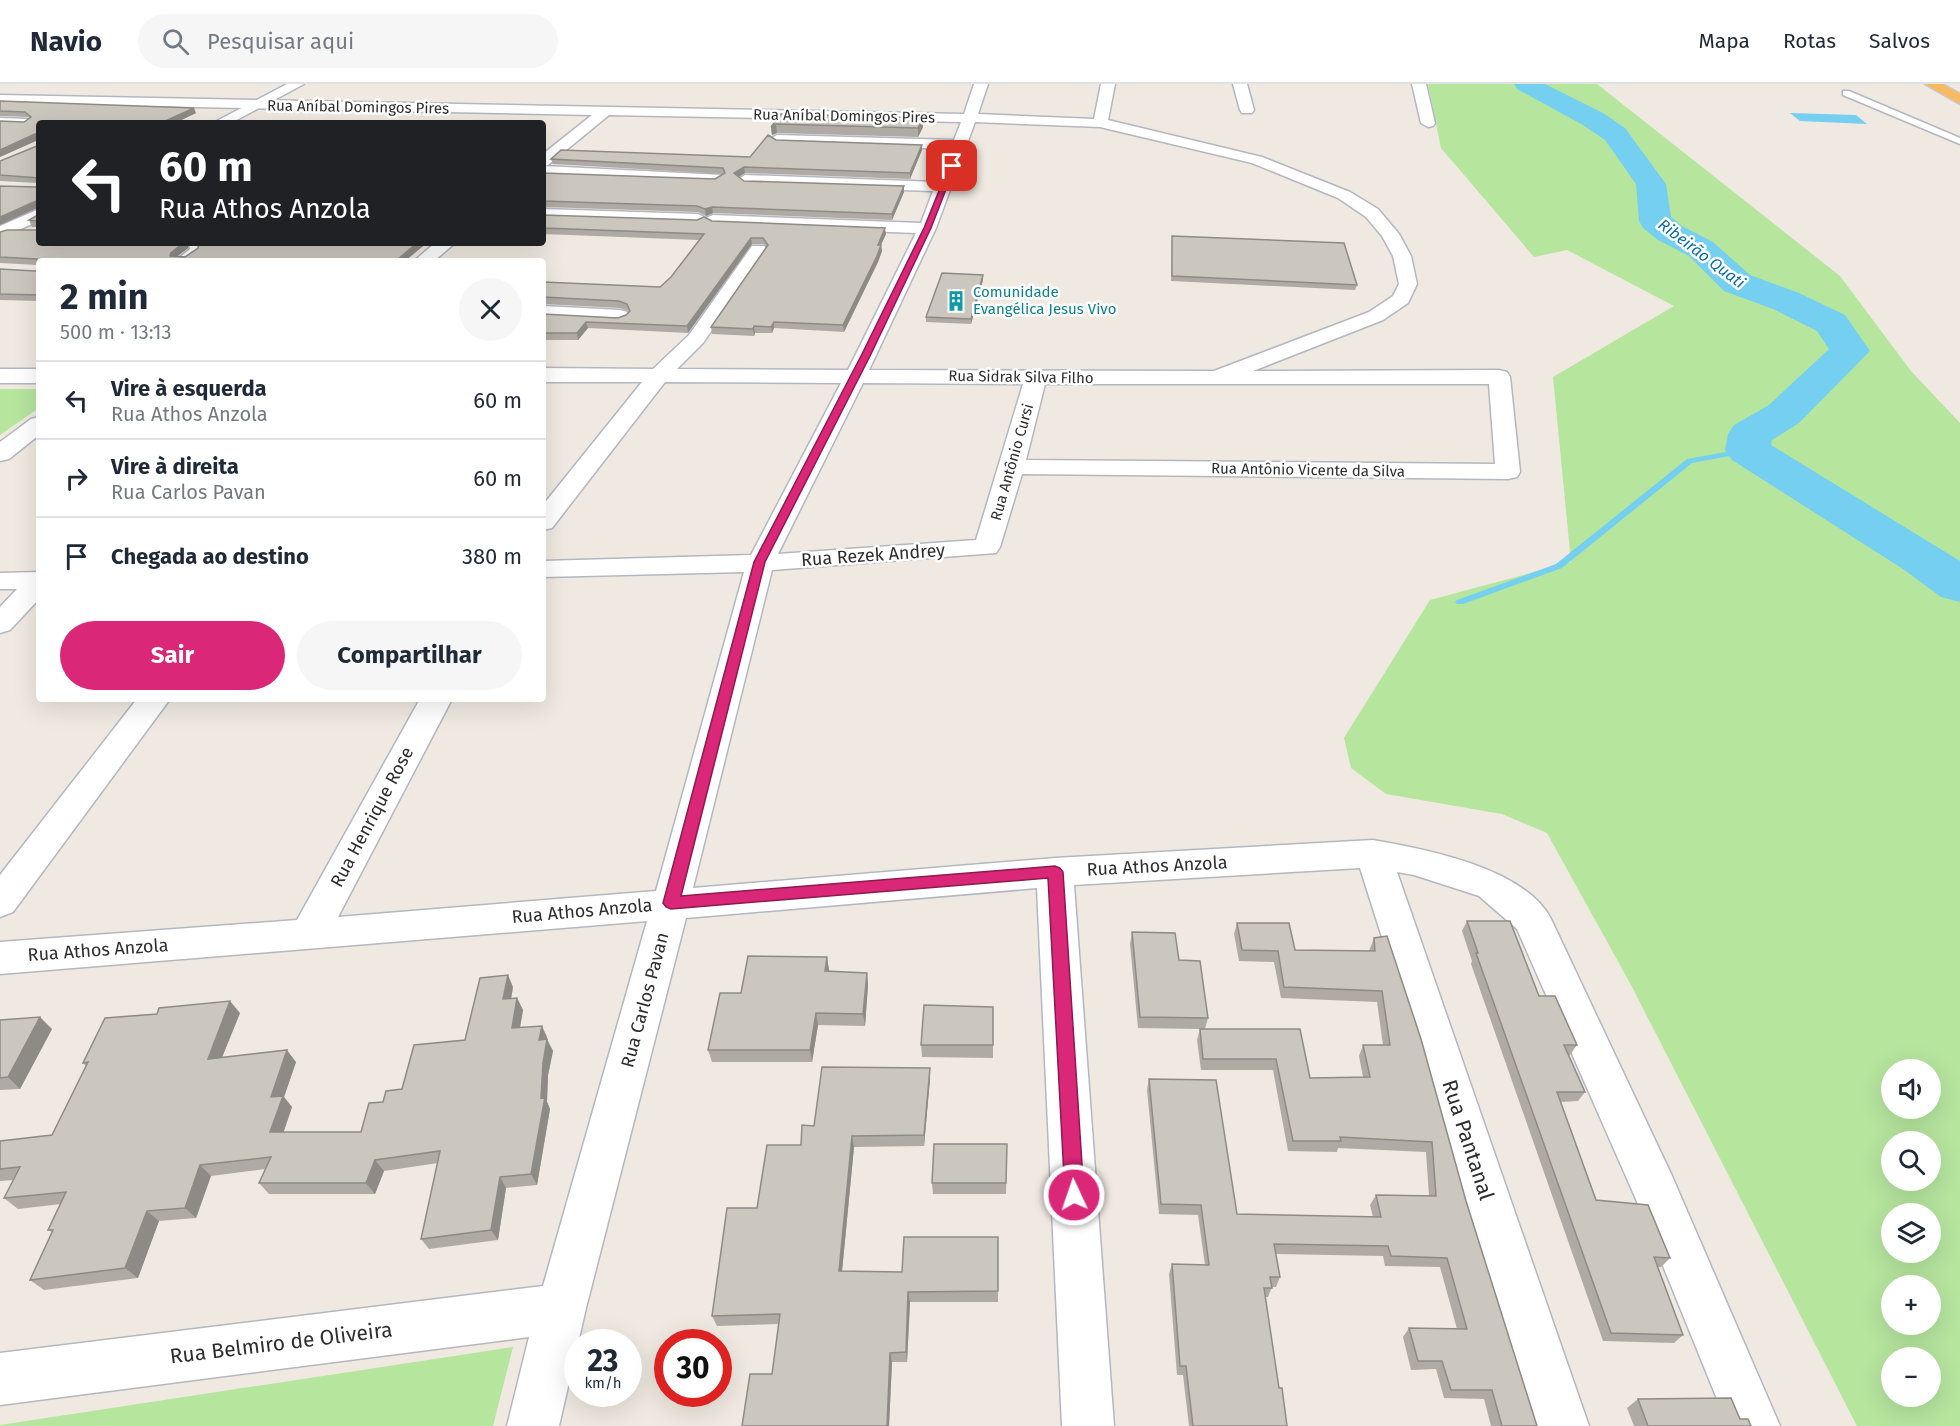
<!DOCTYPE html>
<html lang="pt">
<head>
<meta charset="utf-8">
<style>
  body { margin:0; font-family:"Fira Sans",sans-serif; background:#f6f6f7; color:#1f2937; height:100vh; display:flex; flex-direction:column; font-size:22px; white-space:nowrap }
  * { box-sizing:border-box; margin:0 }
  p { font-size:20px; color:#747a83 }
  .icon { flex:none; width:33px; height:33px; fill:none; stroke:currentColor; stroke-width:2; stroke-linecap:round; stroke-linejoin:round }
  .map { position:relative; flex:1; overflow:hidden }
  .details { position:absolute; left:36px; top:174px; width:510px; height:444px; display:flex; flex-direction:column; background:#fff; border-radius:6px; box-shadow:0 6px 24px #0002 }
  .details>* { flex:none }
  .top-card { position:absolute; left:36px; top:36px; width:510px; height:126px; border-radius:6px; box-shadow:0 6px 24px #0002; background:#202124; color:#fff; overflow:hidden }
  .tools { position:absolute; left:1881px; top:975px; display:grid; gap:12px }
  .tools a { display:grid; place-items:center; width:60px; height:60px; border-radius:50%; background:#fff; box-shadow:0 6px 24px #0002; font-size:30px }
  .speed { position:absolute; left:564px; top:1245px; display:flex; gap:12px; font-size:30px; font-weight:700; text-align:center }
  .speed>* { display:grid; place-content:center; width:78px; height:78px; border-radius:50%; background:#fff; box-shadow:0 6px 24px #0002; line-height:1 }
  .speed small { font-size:15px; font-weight:400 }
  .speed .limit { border:9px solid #d22; background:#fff; color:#111 }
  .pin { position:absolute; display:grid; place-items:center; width:51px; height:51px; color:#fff; margin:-26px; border-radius:12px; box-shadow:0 3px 9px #0006 }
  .me { position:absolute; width:66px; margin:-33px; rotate:357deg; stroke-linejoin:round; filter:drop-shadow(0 0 4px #0008) }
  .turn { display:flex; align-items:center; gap:21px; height:126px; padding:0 24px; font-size:27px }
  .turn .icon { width:78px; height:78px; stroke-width:2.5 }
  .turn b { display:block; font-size:42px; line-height:51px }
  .round { display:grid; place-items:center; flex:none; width:63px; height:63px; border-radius:32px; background:#f6f6f7 }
  .summary { display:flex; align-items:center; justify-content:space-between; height:102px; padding:0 24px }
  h1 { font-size:36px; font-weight:700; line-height:45px }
  .cta { display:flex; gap:12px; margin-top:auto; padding:12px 24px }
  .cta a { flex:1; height:69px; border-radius:36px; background:#db2777; color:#fff; font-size:24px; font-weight:700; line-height:69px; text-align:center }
  .cta a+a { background:#f6f6f7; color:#1f2937 }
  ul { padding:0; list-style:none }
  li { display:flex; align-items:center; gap:18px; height:78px; padding:0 24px; border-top:2px solid #e0e1e3 }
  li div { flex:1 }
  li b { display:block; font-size:22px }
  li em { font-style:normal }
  header { display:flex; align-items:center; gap:36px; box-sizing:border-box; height:84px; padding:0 30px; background:#fff; border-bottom:2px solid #e0e1e3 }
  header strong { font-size:28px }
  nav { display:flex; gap:33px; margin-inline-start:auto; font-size:21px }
  .search { width:420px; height:54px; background:#f6f6f7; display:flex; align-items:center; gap:15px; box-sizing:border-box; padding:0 21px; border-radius:33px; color:#747a83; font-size:22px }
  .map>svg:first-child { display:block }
  .green { fill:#b6e59e; fill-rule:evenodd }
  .water { fill:#75cff0 }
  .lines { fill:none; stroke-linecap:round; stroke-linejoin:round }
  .stream { fill:#75cff0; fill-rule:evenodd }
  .river { fill:#75cff0; fill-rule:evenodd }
  .service-casing { stroke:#b4b7c1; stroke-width:3 }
  .minor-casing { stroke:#b4b7c1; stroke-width:3 }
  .tertiary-casing { stroke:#b4b7c1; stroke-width:3 }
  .trunk-casing { stroke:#c9c9c9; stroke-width:3 }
  .service { fill:#fff; fill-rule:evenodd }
  .minor { fill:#fff; fill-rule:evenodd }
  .tertiary { fill:#fff; fill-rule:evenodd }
  .trunk { fill:#f8ba60; fill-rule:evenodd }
  .wall { fill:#afaba4 }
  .shaded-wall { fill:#8e8b86 }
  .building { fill:#cbc7bf; stroke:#8e8b86; stroke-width:1.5 }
  .route { fill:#db2777; stroke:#8e194d; stroke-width:1.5 }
  .labels { text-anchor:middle; stroke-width:5; stroke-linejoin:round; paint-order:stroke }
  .far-street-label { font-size:15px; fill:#2e2e2e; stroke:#fff }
  .far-culture-label { font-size:15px; fill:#0d838f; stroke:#fff; text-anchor:start }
  .far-water-label { font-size:16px; font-style:italic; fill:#0d6fa3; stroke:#fff }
  .street-label { font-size:18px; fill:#2e2e2e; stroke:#fff }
  .near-street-label { font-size:21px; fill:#2e2e2e; stroke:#fff }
</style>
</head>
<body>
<header>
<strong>Navio</strong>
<div class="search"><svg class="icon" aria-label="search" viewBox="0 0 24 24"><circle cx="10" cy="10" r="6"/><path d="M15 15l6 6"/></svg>Pesquisar aqui</div>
<nav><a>Mapa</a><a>Rotas</a><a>Salvos</a></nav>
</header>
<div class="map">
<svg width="1960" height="1342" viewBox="0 0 1960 1342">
  <rect width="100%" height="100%" fill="#efe9e1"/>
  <path class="green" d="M1428 0H1597L1840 192 1911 287 1960 339V1342H1857L1631 901 1547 749 1502 730 1386 710 1351 684 1344 654 1430 516 1571 478 1553 293 1674 222 1567 166 1534 173 1441 64ZM1892 986H1930V1024H1892ZM1892 1058H1930V1096H1892ZM1892 1130H1930V1168H1892ZM1892 1202H1930V1240H1892ZM1892 1274H1930V1312H1892Z
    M0 305H39V324L0 351Z
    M513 1263 493 1342H0V1341Z"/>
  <path class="water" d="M1790 29 1856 31 1867 40 1800 37Z"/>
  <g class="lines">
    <path class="stream" d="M1748 364H1751V368L1692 379 1562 484 1463 520H1457L1455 518 1457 516 1556 480 1687 375Z"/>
    <path class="river" d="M1514 0H1545L1603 29 1625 44 1666 100 1671 133 1682 142 1713 158 1750 191 1799 209 1845 231 1870 267 1799 339 1772 356 1771 361 1960 477V518L1941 513 1903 485 1732 376 1725 366 1728 350 1734 341 1769 321 1829 265 1817 247 1773 225 1724 207 1689 172 1658 156 1643 144 1639 137 1636 100 1605 56 1583 41 1517 5Z"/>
    <g class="service-casing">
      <path id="service" d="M1843 7H1849L1960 54V60L1843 11Z
        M0 34 27 35 32 38 27 41 0 40Z
        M189 159H201L200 168 188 177H175L190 165Z"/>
    </g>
    <g class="minor-casing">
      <path id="minor" d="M974 0H988L978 30 1094 35 1101 0H1115L1108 36 1262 73 1350 108 1378 125 1399 150 1411 172 1417 200 1408 219 1383 236 1253 287 1499 286 1507 288 1510 293 1520 388 1517 393 1508 395 1022 390 1000 463 996 469 772 486 693 804 1055 774 1373 756C1425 765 1525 784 1551 835L1672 1092 1780 1342H1728L1635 1113 1517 845 1479 812 1414 791 1397 788 1589 1342H1537L1360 784 1074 801 1114 1342H1062L1037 804 686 834 586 1224 559 1342H507L529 1253 0 1321V1269L543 1202 647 837 0 890V858L297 836 420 615H452L338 833 656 807 744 488 543 493V477L751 471 841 299 665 298 552 444 543 446V421L642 298H543V284L653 285 689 251 752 162H764L767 166 703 259 677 285 848 286 916 149 713 141 705 137 698 140 543 135V125L698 130 706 134 713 131 921 139 933 107 745 101 737 96 745 91 937 98 950 65 777 59 770 55 777 51 954 56 961 38 609 31 548 81 544 82 722 91 724 94 716 99 543 92V70L592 31 0 19V11L964 30ZM975 38 1100 43 1252 79 1338 114 1366 133 1382 152 1393 172 1399 200 1393 212 1369 228 1214 287 869 286 936 144ZM863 299 1023 300 976 456 778 470ZM1045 300H1489L1495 380 1026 376Z
        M1233 0H1247L1254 26 1252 29H1242L1240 26Z
        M1412 0H1426L1435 39 1433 42 1428 43 1421 39Z
        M435 159H455L434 177H414Z
        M543 222 620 226 627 228 630 232 627 236 620 238 543 234Z
        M0 285H39V299H0Z
        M39 333V351L9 375 0 377V358L31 335Z
        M39 488V515L10 546 0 549V523L17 505H0V489Z
        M137 615H170L13 828 0 833V791Z"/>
    </g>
    <g class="tertiary-casing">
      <path id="tertiary" d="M287 0H304L231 39H213Z
        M39 125V137L0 154V142Z"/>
    </g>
    <g class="trunk-casing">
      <path id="trunk" d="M1925 0H1942L1960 10V20Z"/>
    </g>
    <use href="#service" class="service"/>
    <use href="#minor" class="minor"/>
    <use href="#tertiary" class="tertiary"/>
    <use href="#trunk" class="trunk"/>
  </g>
  <path class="wall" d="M0 17 196 29 175 39H39L188 164 177 172 405 177H39V217L0 216V185L35 187 38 185 37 181 0 179V148L37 146V143H32L29 136 38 131 37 124 0 141 38 101V99L0 97V77L37 62 38 56 0 73V37L24 38 30 34 28 33 0 32Z
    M781 30 923 43 918 53 777 49 772 51 771 43Z
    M776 56 922 61V66L910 95 745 89 738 93 744 97 904 108 892 136 713 129 706 132 698 128 543 123V89L715 95 724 90 553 80 551 75 750 73Z
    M543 131 712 137 886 150 881 161 882 167 878 178 844 248 774 244 772 249H755L754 252 712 250 711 243 766 163 764 160H752L688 249 588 244 578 256H543V230L618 234 626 231 629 228V227L620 224 543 220V198L660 203 671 193 699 156 543 150Z
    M1172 152 1357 201 1355 206 1171 197Z
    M983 191V196L971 240 926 238V233Z
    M1467 837 1539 912 1577 961 1570 971H1569L1585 1008 1578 1017 1560 1018 1596 1116 1670 1174 1661 1183H1657L1683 1251 1674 1259 1603 1257 1471 880 1472 877 1462 847Z
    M1237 839 1295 866 1369 867 1374 854 1466 1117 1537 1342H1491L1484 1315 1444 1314 1436 1285 1411 1286 1403 1253 1409 1244 1457 1245 1440 1183 1385 1182 1383 1172 1276 1170 1280 1193 1276 1203H1272L1268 1213H1265L1279 1304 1287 1342H1189L1183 1291H1177L1169 1190 1172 1180 1205 1181 1198 1131 1159 1130 1147 1006 1149 995 1237 1130 1373 1133 1370 1121 1376 1111 1429 1112 1426 1068 1338 1064 1337 1068 1288 1067 1273 986H1201L1197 956 1200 945 1138 944 1130 860 1132 848 1179 876 1208 934 1205 945H1300L1310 994 1363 993 1359 972 1363 961H1383L1377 918 1281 914 1274 878 1239 877 1234 850Z
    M827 873 829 887 867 889 868 901 865 942 818 941 812 978H712L708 966 741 909Z
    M513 903 511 915 517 914 523 926 520 943 547 953 546 955 553 967 548 991 547 1018 550 1025 537 1101 506 1104 498 1156 429 1165 421 1155 438 1079 384 1087 375 1110H269L259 1099 265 1085 211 1092 196 1134 159 1137 138 1194 44 1206 30 1196 52 1148 48 1146 61 1120 18 1125 4 1114 14 1096 0 1097V1057L52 1051 86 982 83 979 240 929 222 973 296 978 284 1013 292 1023 283 1048H361L383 1018 402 1005 465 956Z
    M993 923V974L922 973 921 961Z
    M0 936 52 945 20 1005 0 1006Z
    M930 984V995L924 1062 854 1063 842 1187 902 1188 998 1153V1218H910L907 1278H892L889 1342H742L772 1290 779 1240 717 1242 712 1232 757 1124 814 1042Z
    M1007 1060 1006 1110H933L932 1099Z
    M1638 1315 1740 1335 1751 1342H1634L1627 1324Z"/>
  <path class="shaded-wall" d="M194 24 196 29 175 39H161Z
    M923 34V43L918 53V44Z
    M776 40 777 49 772 51 771 43Z
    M35 50 38 56 0 73V66Z
    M922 61V66L910 95V89Z
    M744 83 745 89 735 95 734 89Z
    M904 102V108L892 136V130Z
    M36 117 39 123 0 141V133Z
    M712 123 713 129 706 132 705 125Z
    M885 144 886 150 878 167V161Z
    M751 154 752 160 688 249 687 242Z
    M183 159H189L188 164 174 175 170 172 171 169Z
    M417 159H427L405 177H396Z
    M881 161 882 167 878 178 844 248 843 241Z
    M983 191V196L971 240V235Z
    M586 238 588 244 578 256 577 249Z
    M774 238V244L772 249 771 243Z
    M754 242 755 249 754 252 753 245Z
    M827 873 829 886 827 899 825 887Z
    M867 889 868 901 865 942 863 930Z
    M508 891 513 903 509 927 503 915Z
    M517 914 523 926 518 955 512 944Z
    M230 917 240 929 217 986 208 975Z
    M816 929 818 941 812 978 810 966Z
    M40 933 52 945 20 1005 8 993Z
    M542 942 547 953 544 968 539 956Z
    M547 955 553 967 548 991 547 1018 550 1025 537 1101 531 1090 543 979Z
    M287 966 296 978 284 1013 292 1023 280 1059 270 1048 271 1013Z
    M930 984V995L924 1062V1051Z
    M852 1052 854 1063 841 1198 839 1187Z
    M375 1076 384 1087 375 1110 366 1099Z
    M200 1081 211 1092 196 1134 185 1124Z
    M500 1093 506 1104 498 1156 491 1146Z
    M147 1127 159 1137 138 1194 125 1184Z
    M908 1208 910 1218 907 1278 906 1268Z
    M890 1269 892 1278 889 1342H887Z"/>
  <path class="building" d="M0 17 194 24 161 39H39V159H183L171 169 170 172 185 173 198 164 199 159H417L396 177H39V211L0 210V185L35 187 38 185 37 175 0 173V148L7 146H37V137L29 136 38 131 36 117 0 133V102L36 103 38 101V94L0 91V77L37 62 38 53 35 50 0 66V37L24 38 31 33 25 28 0 27Z
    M781 30 923 34 918 44 776 40 771 43Z
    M768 51 776 56 922 61 910 89 744 83 734 89 744 97 904 102 892 130 712 123 705 125 697 122 543 117V89L715 95 725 89 723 84 551 75 561 66 750 73Z
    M543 131 697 136 704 133 712 137 885 144 878 161H881L877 172 843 241 774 238 771 243 754 242 753 245 711 243 768 161 763 154H751L687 242 586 238 577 249H543V230L618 234 626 231 630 227 627 220 619 217 543 213V198L660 203 671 193 704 150 543 144Z
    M1172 152 1344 159 1357 201 1172 192Z
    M942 189 983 191 971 235 926 233Z
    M1467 837H1510L1539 912H1555L1577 961H1564L1585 1008H1557L1596 1116 1648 1121 1670 1174 1654 1173 1683 1251 1611 1249 1476 869H1478Z
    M1237 839H1289L1295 866 1375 867 1374 854 1387 852 1421 955 1466 1117 1537 1342H1502L1492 1306H1451L1442 1277H1418L1409 1244 1467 1245 1447 1174 1391 1172 1388 1162 1274 1160 1280 1193H1270L1272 1204H1264L1279 1304H1282L1287 1342H1193L1186 1282H1180L1172 1180 1209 1181 1201 1121 1161 1120 1149 995 1216 996 1237 1130 1381 1133 1376 1111 1436 1112 1432 1058 1340 1053 1341 1057H1293L1276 975H1203L1200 945H1300L1310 994 1370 993 1363 961H1390L1382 907 1284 903 1278 867 1242 866Z
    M1132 848 1175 849 1179 876 1200 877 1208 934 1140 933Z
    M748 872 827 873 825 887 867 889 863 930 816 929 810 966H708L720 909H741Z
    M508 891 503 915 517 914 512 944 542 942 539 956 547 955 543 979 541 1014 545 1013 531 1090 500 1093 491 1146 421 1155 440 1067 375 1076 366 1099H259L271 1073 200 1081 185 1124 147 1127 125 1184 30 1196 53 1146H48L66 1108 4 1114 20 1083 0 1085V1057L52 1051 88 978 83 979 105 934 157 930 159 924 230 917 208 975 287 966 271 1013 283 1012 270 1048H361L369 1019 383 1018 386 1007 402 1005 414 961 465 956 480 894Z
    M924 921 993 923V961H921Z
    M40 933 8 993 0 994V936Z
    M822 983 930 984 924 1051 852 1052 839 1187 902 1188 904 1153H998V1207L908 1208 906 1268 890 1269 887 1342H742L750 1290H772L780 1230 712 1232 727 1124H757L767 1061H801L802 1041 814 1042Z
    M934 1060H1007L1006 1099H932Z
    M1731 1314 1740 1335H1748L1751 1342H1648L1638 1315Z"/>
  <path class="route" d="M952 80 955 82 931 144 871 270 765 478 681 812 1055 782 1060 784 1063 788 1084 1111 1081 1118 1074 1120 1068 1118 1065 1111 1048 794 671 825 666 823 663 819 754 478 862 270 924 144 949 82Z"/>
  <defs>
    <g id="building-bare" transform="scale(1.62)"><path d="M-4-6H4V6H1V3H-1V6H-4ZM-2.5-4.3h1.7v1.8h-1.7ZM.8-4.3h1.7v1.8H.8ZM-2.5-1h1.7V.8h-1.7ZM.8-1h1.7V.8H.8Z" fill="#0f9aa8" stroke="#fff" stroke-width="2.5" paint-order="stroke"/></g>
  </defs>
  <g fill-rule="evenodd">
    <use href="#building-bare" x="956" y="217"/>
  </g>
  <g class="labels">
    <g class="far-street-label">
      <text transform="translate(358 23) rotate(1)" y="5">Rua Aníbal Domingos Pires</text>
      <text transform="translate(844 32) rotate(1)" y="5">Rua Aníbal Domingos Pires</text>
      <text transform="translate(1021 293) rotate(1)" y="5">Rua Sidrak Silva Filho</text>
      <text transform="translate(1012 378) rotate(-74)" y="5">Rua Antônio Cursi</text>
      <text transform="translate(1308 386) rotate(1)" y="5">Rua Antônio Vicente da Silva</text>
    </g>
    <g class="far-culture-label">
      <text x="973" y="213">Comunidade<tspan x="973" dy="17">Evangélica Jesus Vivo</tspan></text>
    </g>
    <g class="far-water-label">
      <text transform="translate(1702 169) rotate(37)" y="6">Ribeirão Quati</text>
    </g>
    <g class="street-label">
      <text transform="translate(873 471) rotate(-4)" y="6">Rua Rezek Andrey</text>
      <text transform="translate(372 733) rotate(-62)" y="6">Rua Henrique Rose</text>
      <text transform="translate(1157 782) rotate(-3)" y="6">Rua Athos Anzola</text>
      <text transform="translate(582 827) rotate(-5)" y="6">Rua Athos Anzola</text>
      <text transform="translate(98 866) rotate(-4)" y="6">Rua Athos Anzola</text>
      <text transform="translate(645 916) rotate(-75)" y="6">Rua Carlos Pavan</text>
    </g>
    <g class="near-street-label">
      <text transform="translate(1468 1056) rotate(72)" y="7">Rua Pantanal</text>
      <text transform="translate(281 1259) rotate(-7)" y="7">Rua Belmiro de Oliveira</text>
    </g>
  </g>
</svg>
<div class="tools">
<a><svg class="icon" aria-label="sound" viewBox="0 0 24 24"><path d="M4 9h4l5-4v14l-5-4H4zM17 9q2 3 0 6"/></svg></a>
<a><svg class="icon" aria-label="search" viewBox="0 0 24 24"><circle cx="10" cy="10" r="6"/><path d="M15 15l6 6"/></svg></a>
<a><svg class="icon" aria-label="layers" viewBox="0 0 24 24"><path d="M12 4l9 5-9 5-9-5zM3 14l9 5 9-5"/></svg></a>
<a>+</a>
<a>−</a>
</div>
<div class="speed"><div>23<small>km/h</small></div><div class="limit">30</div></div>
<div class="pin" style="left:952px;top:82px;background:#d93025"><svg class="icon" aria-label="arrive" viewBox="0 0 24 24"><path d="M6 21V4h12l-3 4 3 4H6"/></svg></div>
<svg class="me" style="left:1074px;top:1111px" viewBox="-20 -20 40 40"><circle r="17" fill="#db2777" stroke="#fff" stroke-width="3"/><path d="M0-11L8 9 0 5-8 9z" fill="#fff"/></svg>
<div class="top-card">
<div class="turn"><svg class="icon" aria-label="left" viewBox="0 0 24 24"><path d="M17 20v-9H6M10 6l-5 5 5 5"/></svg><div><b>60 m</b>Rua Athos Anzola</div></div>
</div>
<section class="details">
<div class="summary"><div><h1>2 min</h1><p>500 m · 13:13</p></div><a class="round"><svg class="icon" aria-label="close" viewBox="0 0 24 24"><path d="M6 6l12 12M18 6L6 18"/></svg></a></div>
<ul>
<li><svg class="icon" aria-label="left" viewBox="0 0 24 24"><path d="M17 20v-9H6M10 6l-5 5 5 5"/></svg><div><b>Vire à esquerda</b><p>Rua Athos Anzola</p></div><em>60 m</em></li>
<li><svg class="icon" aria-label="right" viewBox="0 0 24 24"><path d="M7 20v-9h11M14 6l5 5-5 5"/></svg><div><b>Vire à direita</b><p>Rua Carlos Pavan</p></div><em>60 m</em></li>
<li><svg class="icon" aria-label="arrive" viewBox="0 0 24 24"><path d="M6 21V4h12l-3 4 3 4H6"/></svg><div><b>Chegada ao destino</b></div><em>380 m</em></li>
</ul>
<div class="cta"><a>Sair</a><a>Compartilhar</a></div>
</section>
</div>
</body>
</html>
